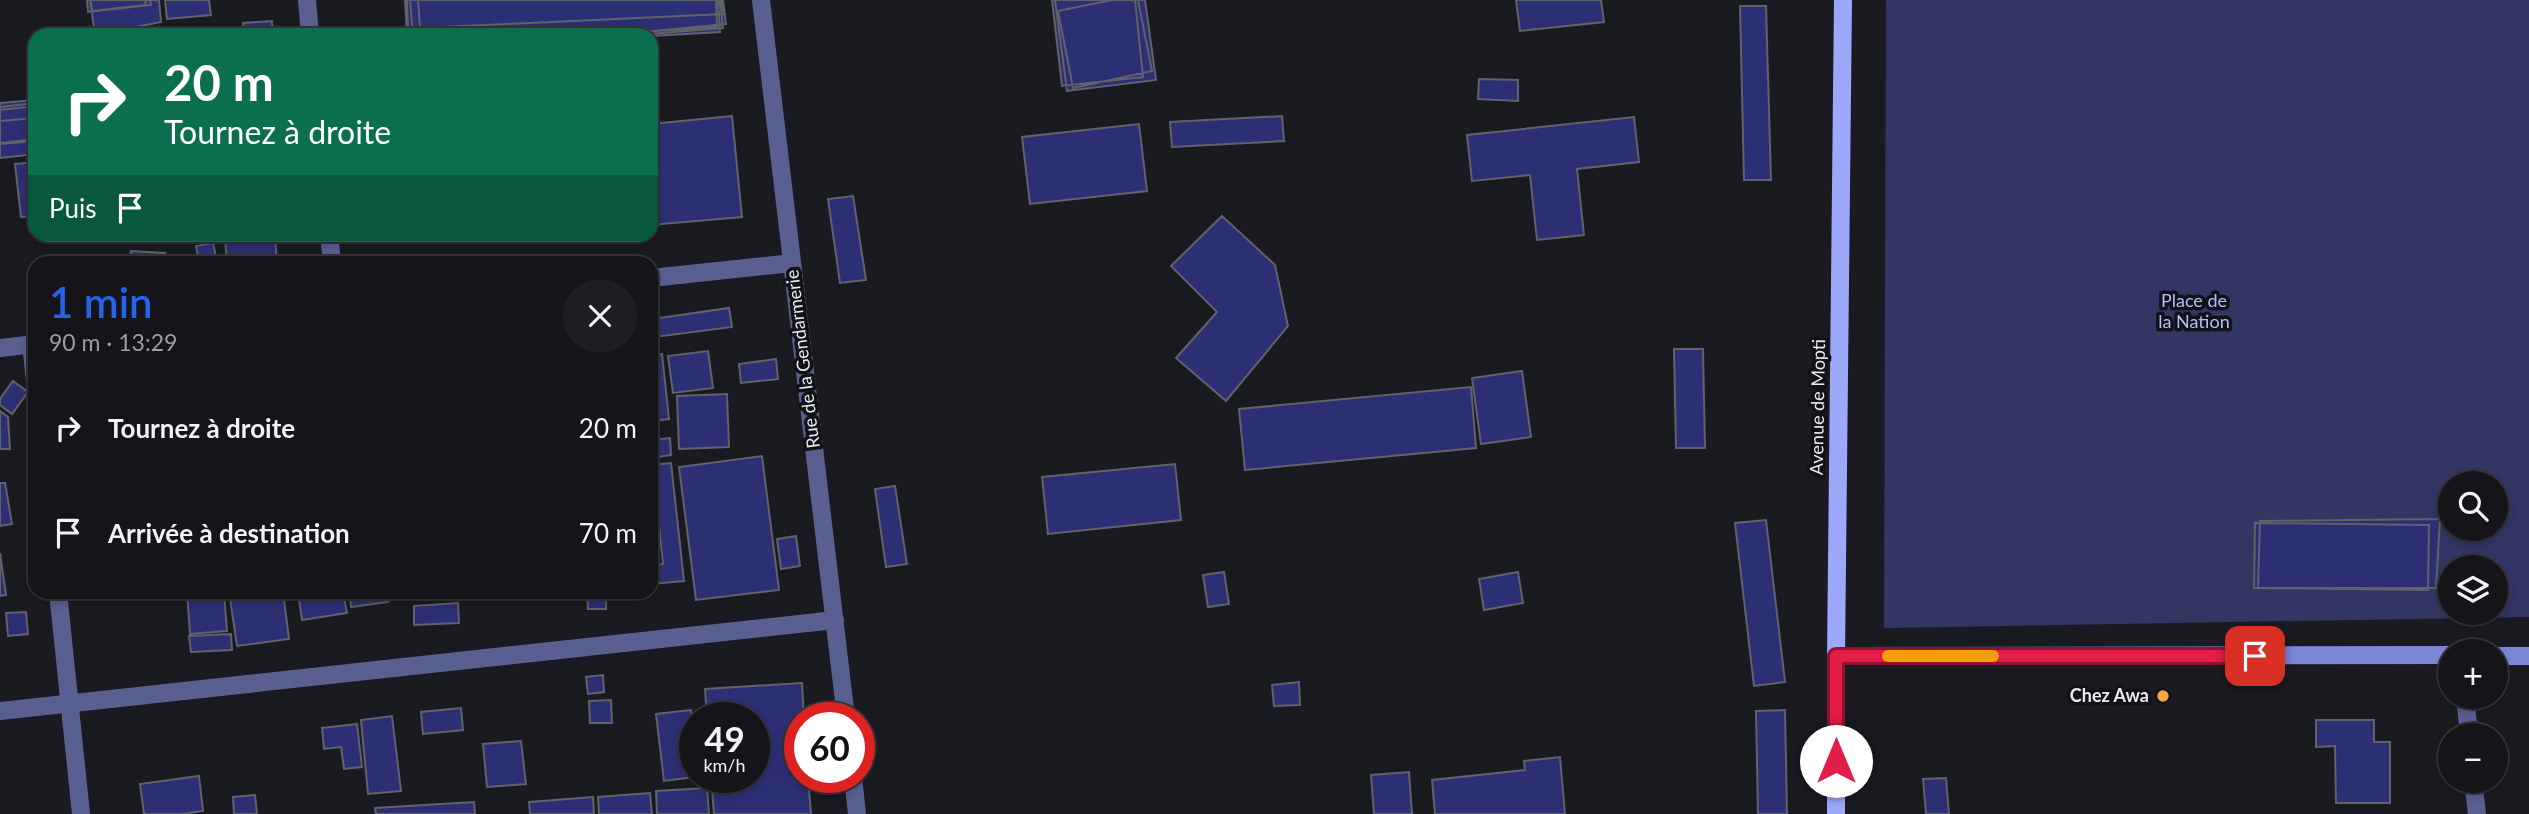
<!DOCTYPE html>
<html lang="fr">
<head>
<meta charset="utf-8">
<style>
  body { margin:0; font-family:Lato,sans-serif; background:#1d1d22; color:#f1f3f6; height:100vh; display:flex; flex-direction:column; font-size:26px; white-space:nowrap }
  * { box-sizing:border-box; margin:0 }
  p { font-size:23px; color:#9d9ea2 }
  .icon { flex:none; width:38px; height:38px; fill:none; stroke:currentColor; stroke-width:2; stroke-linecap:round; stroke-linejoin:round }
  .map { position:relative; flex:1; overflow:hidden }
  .drawer { position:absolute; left:28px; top:256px; width:630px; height:343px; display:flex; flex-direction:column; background:#141419; border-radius:21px; box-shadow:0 4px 10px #0003,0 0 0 2px #333338 }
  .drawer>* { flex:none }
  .top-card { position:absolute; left:28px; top:28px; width:630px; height:214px; border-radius:21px; box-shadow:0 4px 10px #0003,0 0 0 2px #333338; background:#0b6e4f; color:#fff; overflow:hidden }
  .controls { position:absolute; left:2438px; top:471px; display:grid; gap:14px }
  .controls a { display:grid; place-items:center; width:70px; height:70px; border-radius:50%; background:#141419; box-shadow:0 4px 10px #0003,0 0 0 2px #333338; font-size:35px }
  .speed { position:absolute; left:679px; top:702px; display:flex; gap:14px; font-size:35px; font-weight:700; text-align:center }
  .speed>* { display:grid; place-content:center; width:91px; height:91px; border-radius:50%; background:#141419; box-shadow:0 4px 10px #0003,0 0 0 2px #333338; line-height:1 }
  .speed small { font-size:18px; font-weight:400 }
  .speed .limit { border:10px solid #d22; background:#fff; color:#111 }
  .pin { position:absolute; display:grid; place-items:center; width:60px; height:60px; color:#fff; margin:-30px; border-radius:14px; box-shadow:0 4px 10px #0006 }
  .me { position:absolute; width:77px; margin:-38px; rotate:0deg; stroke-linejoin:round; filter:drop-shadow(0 0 5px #0008) }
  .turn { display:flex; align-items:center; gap:24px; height:147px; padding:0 21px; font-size:32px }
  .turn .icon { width:91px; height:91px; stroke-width:2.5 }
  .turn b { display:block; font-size:49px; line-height:60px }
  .then { display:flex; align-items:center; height:66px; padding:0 21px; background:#0003; gap:14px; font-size:26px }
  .round { display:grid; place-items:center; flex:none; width:74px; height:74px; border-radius:37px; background:#1d1d22 }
  .summary { display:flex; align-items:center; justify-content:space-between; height:119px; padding:0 21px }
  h1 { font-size:42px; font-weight:600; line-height:52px; color:#2563eb }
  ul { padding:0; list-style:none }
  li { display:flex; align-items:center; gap:21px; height:105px; padding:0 21px }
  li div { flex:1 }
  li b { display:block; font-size:26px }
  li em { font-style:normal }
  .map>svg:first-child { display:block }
  .green { fill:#323663; fill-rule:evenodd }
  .building { fill:#2d2f74; stroke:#60626a; stroke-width:2 }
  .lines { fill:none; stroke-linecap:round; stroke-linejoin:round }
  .minor { stroke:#596091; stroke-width:18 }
  .secondary { stroke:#7d87d7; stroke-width:18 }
  .primary { stroke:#9da8fb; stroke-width:18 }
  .route-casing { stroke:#92132f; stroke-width:18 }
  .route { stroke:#e11d48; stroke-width:12 }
  .slow { stroke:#f59e0b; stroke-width:12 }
  .poi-dot { fill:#f4a444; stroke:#111218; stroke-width:2.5 }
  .labels { text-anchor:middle; stroke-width:7; stroke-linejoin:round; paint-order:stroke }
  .park-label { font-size:18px; fill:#b4bdfb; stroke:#111218 }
  .street-label { font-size:18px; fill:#eaebf0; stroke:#111218 }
  .poi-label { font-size:18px; font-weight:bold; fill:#eaebf0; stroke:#111218; text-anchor:end }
</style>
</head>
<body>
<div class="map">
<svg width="2529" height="814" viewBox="0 0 2529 814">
  <rect width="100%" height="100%" fill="#1a1b21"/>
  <path class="green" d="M1886 0H2529V617L1884 628ZM2450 483H2496V528H2450ZM2450 567H2496V612H2450Z"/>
  <path class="building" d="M87 0H150L151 5 88 12Z
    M90 0H159L161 22 95 35Z
    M91 0H145L146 5 92 11Z
    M165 0H209L211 15 167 19Z
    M405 0H716L717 27 594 35H407Z
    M406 0H720L723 28 637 35H409Z
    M407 0H718L720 32 651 36 408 35Z
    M410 0H723L726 24 611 35H413Z
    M418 0H722L723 14 420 28Z
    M1052 0H1135L1143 77 1062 86Z
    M1055 0H1145L1156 80 1067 91Z
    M1112 0H1138L1152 71 1073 88 1058 11Z
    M1516 0H1601L1604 22 1520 31Z
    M1740 6H1766L1771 180H1744Z
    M272 21 273 35H244L243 23Z
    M1479 79 1518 80V101L1478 99Z
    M35 100V141L0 144V103Z
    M35 103V139L0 143V107Z
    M35 106V141L0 144V110Z
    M732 116 742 217 651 225V124Z
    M1282 116 1284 141 1172 147 1170 122Z
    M1634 117 1639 162 1577 169 1584 235 1537 240 1530 175 1472 181 1467 135Z
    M35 118V154L0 158V121Z
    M1139 124 1147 191 1030 204 1022 137Z
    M35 162V216L21 217 15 164Z
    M853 196 866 280 840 283 828 199Z
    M1222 216 1275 265 1288 326 1226 401 1176 358 1217 312 1171 266Z
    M275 235 277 262H227L225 239Z
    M213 243 217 262H199L196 246Z
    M131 251 165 253 164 262H130Z
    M729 308 732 327 655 337 652 319Z
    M1674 349H1703L1705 448H1676Z
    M708 351 713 388 673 393 668 356Z
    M662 354 669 419 651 421V355Z
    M776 359 778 379 741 383 739 364Z
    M1522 371 1531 437 1481 444 1472 378Z
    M13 381 28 392 12 414 0 405V399Z
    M1471 387 1476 448 1245 470 1239 409Z
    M727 394 729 447 679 449 677 396Z
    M0 411 8 417 10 449H0Z
    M670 438 671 455 651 458V440Z
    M762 456 779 590 696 600 679 467Z
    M671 463 684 581 651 584V565L663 564 653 465Z
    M1175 464 1181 520 1048 534 1042 477Z
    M0 483H5L12 524 0 526Z
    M651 483 654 535H651Z
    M895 486 907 564 886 567 875 489Z
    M2440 519 2436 588H2258L2260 521Z
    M1766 520 1785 682 1754 686 1735 523Z
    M2255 523 2429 525 2428 590 2254 588Z
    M796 536 800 566 781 569 777 539Z
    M0 553 6 595 0 596Z
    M1224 572 1229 604 1208 607 1203 575Z
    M1518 572 1523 603 1484 610 1479 579Z
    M187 592H224L227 631 190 634Z
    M229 592H283L289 639 237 646Z
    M298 592H343L347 613 302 620Z
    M349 592H387L388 602 351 607Z
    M587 592H606V609H588Z
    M458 603 459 623 414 625V606Z
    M26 612 28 634 8 636 6 613Z
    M231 634 232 650 191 652 189 636Z
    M603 675 604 692 588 694 586 677Z
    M1299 682 1300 705 1274 706 1272 685Z
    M802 683 804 718H800V777H808L811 814H714L711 777H754V718H707L705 689Z
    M611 700 612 723H590L589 701Z
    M461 708 463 730 423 734 421 712Z
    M691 710 695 737V777L664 781 656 714Z
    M1785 710 1787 814H1758L1756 711Z
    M392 716 401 791 368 794 361 720Z
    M2316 720H2374V742H2390V803H2336L2335 746 2316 747Z
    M357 724 362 767 344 769 341 747 324 749 322 728Z
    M521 741 526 784 487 787 483 744Z
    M1560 757 1565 814H1435L1432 780 1525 770 1524 761Z
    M1409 772 1412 814H1374L1371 775Z
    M199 776 203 811 181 814H144L140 784Z
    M1946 778 1949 814H1926L1923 779Z
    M707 788 709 814H657L656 791Z
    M650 793 652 814H599L598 797Z
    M255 795 257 814H234L233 797Z
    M593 797 594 814H530L529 802Z
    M474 802 475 814H376L375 808Z"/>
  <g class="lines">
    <path class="minor" d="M307 0 310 35
      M761 0 846 718
      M329 234 332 262
      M651 278 792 263
      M31 344 35 381
      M0 348 35 344
      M58 592 81 814
      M2465 696 2469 735
      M0 711 835 620
      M853 777 857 814
      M2473 780 2477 814"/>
    <path class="secondary" d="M1836 656 2450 655
      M2496 656H2529"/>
    <path class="primary" d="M1836 814V656L1843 0"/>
  </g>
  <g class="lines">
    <g class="route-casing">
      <path id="route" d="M1836 761V656H2255"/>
    </g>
    <use href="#route" class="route"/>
    <path class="slow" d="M1888 656H1993"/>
  </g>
  <circle class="poi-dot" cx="2163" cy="696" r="7"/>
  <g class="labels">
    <g class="park-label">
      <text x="2194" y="307">Place de<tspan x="2194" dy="21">la Nation</tspan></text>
    </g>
    <g class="street-label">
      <text transform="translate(803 359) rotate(-97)" y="6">Rue de la Gendarmerie</text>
      <text transform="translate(1818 407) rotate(-89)" y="6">Avenue de Mopti</text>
    </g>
    <g class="poi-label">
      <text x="2149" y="702">Chez Awa</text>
    </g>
  </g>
</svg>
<div class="controls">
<a><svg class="icon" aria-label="search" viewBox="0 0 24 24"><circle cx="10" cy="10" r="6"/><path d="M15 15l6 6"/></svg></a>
<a><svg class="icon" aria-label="layers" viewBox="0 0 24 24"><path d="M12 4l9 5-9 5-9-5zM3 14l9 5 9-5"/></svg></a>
<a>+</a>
<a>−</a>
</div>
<div class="speed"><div>49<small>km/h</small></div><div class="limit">60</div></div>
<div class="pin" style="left:2255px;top:656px;background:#d93025"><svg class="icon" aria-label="arrive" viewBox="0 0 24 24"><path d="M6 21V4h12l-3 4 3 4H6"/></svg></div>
<svg class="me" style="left:1836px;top:761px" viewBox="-20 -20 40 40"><circle r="19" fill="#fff"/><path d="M0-13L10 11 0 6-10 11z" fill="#e11d48"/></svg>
<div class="top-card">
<div class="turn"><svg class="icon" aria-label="right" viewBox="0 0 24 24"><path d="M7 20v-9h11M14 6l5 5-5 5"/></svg><div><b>20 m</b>Tournez à droite</div></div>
<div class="then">Puis<svg class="icon" aria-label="arrive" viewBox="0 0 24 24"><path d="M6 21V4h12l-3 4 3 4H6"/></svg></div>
</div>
<section class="drawer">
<div class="summary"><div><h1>1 min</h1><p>90 m · 13:29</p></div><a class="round"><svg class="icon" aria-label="close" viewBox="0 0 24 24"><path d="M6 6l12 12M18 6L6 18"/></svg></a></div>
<ul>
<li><svg class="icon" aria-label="right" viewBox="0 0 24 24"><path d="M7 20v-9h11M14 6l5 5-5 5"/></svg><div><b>Tournez à droite</b></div><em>20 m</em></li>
<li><svg class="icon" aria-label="arrive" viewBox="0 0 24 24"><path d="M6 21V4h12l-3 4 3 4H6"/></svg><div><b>Arrivée à destination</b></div><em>70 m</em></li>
</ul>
</section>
</div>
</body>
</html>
